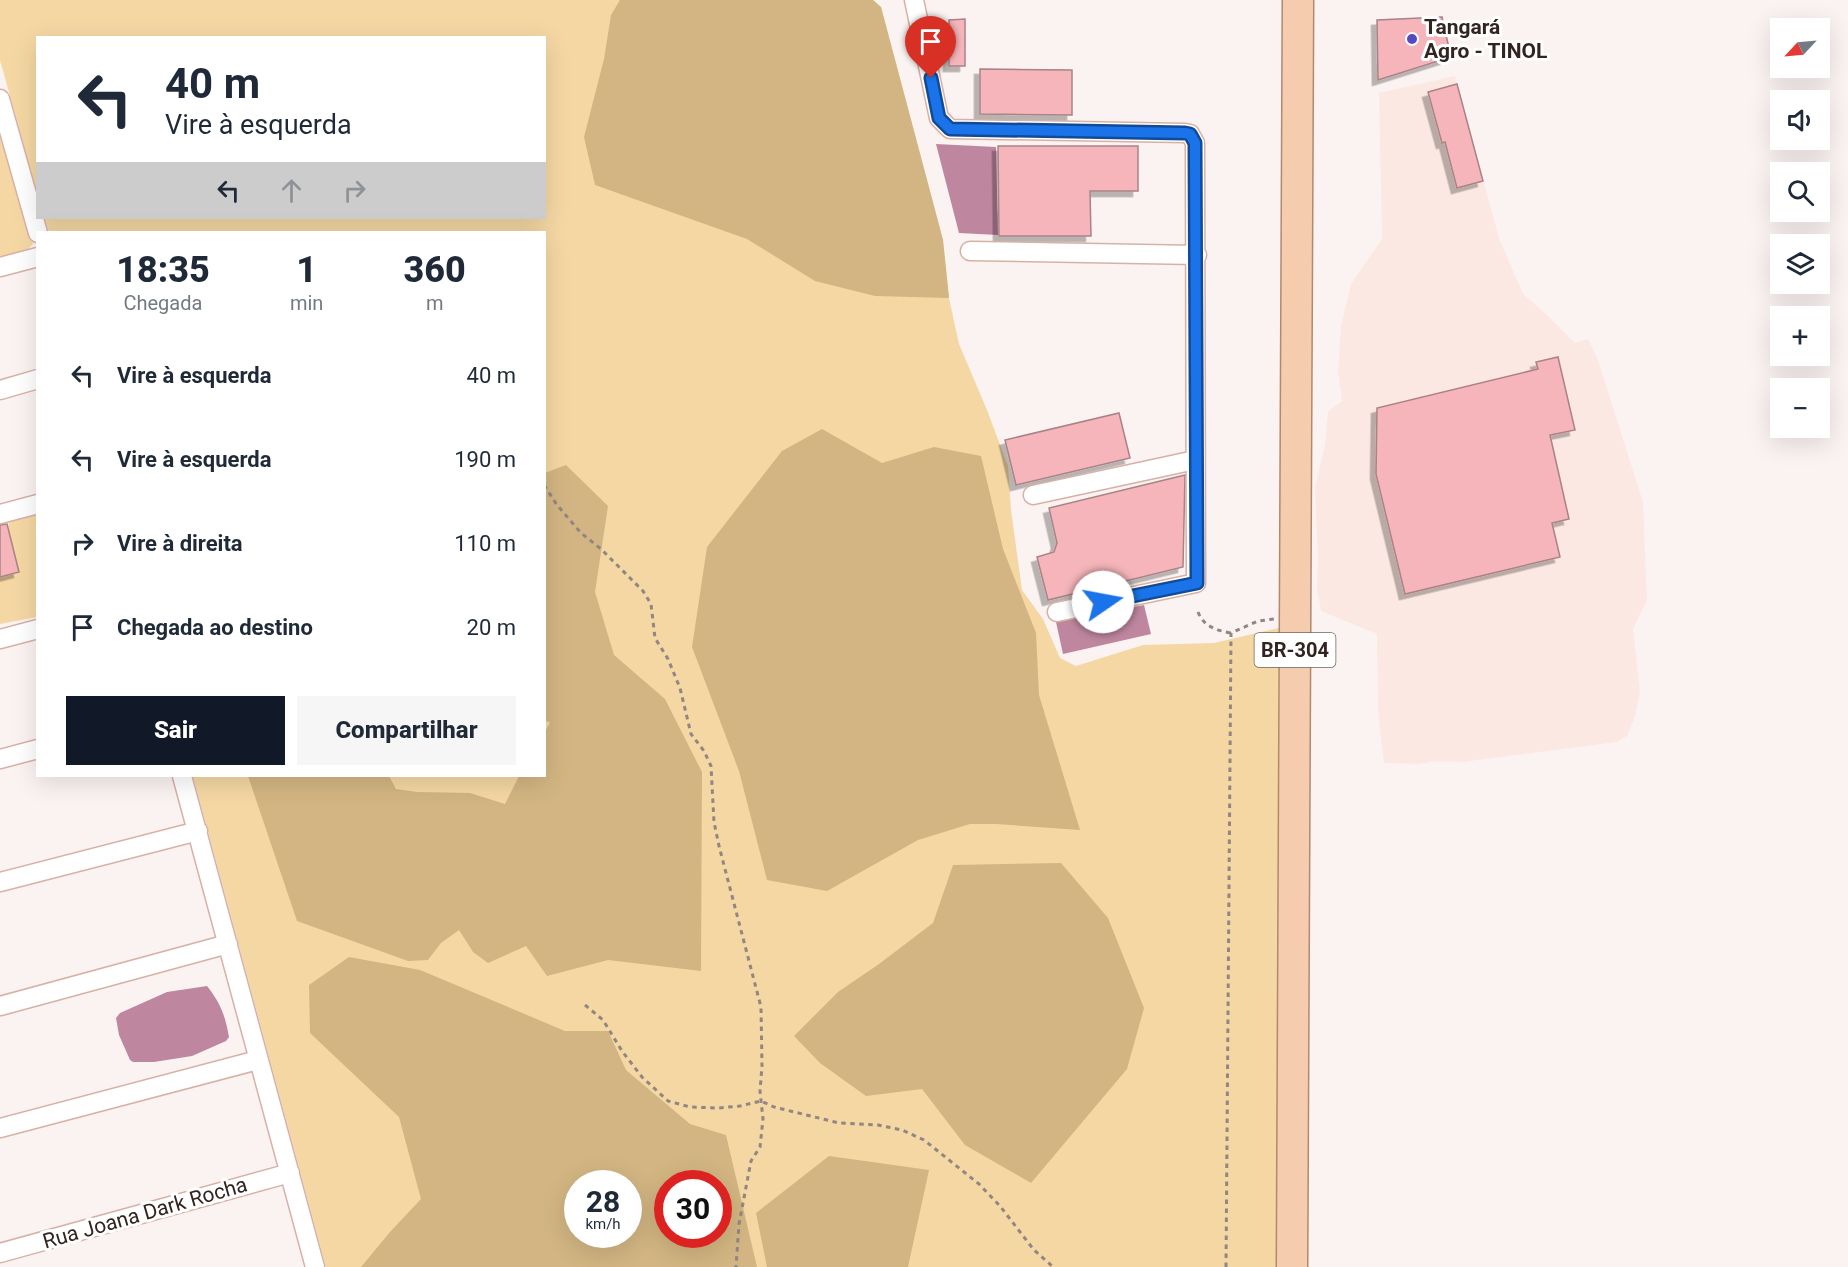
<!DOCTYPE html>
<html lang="pt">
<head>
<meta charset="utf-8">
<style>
  body { margin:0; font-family:Roboto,sans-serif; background:#f6f6f7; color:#1f2937; height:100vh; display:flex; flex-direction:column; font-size:22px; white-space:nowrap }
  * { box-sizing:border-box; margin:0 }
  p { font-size:20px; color:#747a83 }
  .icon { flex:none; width:33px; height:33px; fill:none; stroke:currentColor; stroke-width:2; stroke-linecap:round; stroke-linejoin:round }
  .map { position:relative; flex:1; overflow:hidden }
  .details { position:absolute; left:36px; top:231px; width:510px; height:546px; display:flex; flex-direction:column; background:#fff; border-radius:0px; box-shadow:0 6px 24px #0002 }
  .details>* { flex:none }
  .banner { position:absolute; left:36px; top:36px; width:510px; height:183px; border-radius:0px; box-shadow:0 6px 24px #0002; background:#fff; color:#1f2937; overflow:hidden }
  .needle { width:39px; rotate:244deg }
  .controls { position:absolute; left:1770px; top:18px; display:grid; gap:12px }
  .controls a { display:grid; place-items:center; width:60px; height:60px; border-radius:0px; background:#fff; box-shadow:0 6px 24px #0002; font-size:30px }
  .speed { position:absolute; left:564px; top:1170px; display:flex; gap:12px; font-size:30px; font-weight:700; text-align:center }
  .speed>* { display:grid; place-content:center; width:78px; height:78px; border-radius:50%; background:#fff; box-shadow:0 6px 24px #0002; line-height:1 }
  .speed small { font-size:15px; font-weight:400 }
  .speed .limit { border:9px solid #d22; background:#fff; color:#111 }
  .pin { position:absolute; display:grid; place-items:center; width:51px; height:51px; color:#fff; margin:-62px -26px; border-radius:50% 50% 50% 0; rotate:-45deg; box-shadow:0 0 6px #0007 }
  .pin .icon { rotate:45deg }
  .me { position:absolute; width:66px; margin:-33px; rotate:78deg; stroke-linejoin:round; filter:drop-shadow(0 0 4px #0008) }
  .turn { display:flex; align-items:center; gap:21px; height:126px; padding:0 30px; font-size:27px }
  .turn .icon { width:78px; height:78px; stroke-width:2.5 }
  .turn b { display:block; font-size:42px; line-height:51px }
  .lanes { display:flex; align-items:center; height:57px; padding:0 30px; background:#0003; justify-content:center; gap:30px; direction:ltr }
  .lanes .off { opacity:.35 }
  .eta { display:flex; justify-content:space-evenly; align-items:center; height:102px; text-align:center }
  .eta b { font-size:36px; font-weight:800; line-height:42px }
  .button { display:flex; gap:12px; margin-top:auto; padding:12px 30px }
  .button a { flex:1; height:69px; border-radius:0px; background:#111827; color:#fff; font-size:24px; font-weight:800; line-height:69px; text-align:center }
  .button a+a { background:#f6f6f7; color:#1f2937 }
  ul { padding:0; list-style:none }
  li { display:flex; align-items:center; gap:18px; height:84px; padding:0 30px }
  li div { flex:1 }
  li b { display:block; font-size:22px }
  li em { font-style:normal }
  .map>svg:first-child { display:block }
  .built { fill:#fce8e3 }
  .green { fill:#f4d7a3; fill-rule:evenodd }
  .forest { fill:#d2b582; fill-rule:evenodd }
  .water { fill:#be869f }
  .building { fill:#f5b5ba; stroke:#a98386; stroke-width:1.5; filter:url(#shadow) }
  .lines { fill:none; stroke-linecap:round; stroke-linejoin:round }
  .minor-casing { stroke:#d8b1a6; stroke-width:21 }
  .trunk-casing { stroke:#b0896f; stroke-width:33 }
  .path { stroke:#918683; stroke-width:3; stroke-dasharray:4.5 4.5; stroke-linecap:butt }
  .minor { stroke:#fff; stroke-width:18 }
  .trunk { stroke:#f6ccae; stroke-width:30 }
  .route-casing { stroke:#114b97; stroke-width:15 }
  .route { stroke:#1a73e8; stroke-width:10 }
  .poi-dot { fill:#564ac1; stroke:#fff; stroke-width:2 }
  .labels { text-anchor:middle; stroke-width:6; stroke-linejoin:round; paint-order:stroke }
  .shield { fill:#fff; stroke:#706663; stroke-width:1.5 }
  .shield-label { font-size:20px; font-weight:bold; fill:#322420 }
  .poi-label { font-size:21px; font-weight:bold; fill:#322420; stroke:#fff; text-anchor:start }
  .street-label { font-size:21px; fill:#322420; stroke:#fff }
</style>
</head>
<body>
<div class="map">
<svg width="1848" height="1267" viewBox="0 0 1848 1267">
  <defs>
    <filter id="shadow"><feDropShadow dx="-5.5" dy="5.5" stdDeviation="0" flood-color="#0004"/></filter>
  </defs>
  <rect width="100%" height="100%" fill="#fbf3f1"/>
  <path class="built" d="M1455 76 1499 238 1523 294 1545 313 1575 343 1588 339 1598 360 1643 502 1647 600 1633 629 1640 691 1635 717 1627 736 1617 742 1462 762 1437 761 1418 764 1384 763 1378 713 1377 634 1321 611 1317 588 1318 558 1315 487 1325 445 1328 411 1342 401 1338 372 1341 326 1351 284 1382 239 1379 93Z"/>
  <path class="green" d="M0 0H873L881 7 943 240 949 298 959 344 987 410 1008 466 1011 510 1022 590 1043 619 1060 658 1076 666 1143 645 1214 643 1279 628V1267H326L193 776H544V232H49L44 218H544V38H38L37 193 0 60ZM578 1184H628V1234H578ZM668 1184H718V1234H668Z
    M0 132 33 244 28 249 0 257Z
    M37 512V617L0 624V577L19 572 8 527 10 521Z"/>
  <path class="forest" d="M620 0H873L881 7 943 240 949 298 875 296 815 281 747 239 595 185 584 137 604 59 611 15Z
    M822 429 882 463 934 447 981 456 1003 549 1036 633 1039 695 1080 830 996 824H970L918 840 827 891 767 880 739 771 692 647 707 547 782 451Z
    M566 465 608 506 595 592 614 655 665 699 702 772 701 971 608 960 547 976 526 946 488 963 473 952 459 930 441 943 428 960 408 961 297 921 248 776H389L396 789 417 792 470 793 505 804 519 776H544L545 732 550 722 544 721 545 473Z
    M1061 863 1108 918 1144 1008 1127 1069 1031 1183 965 1145 922 1089 866 1096 820 1063 794 1036 838 992 879 964 933 923 953 865Z
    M349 957 420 970 565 1031H608L626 1070 690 1124 726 1135 757 1267H361L390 1232 421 1199 399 1117 310 1033 309 985ZM578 1184H628V1234H578ZM668 1184H718V1234H668Z
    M829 1156 929 1170 908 1267H767L756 1213Z"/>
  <path class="water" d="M936 144 996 147 998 235 959 233Z
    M1144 605 1151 634 1063 654 1056 622Z
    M207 986C221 1004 225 1015 229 1037L226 1041 192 1056 154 1062H133L130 1060 119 1035 116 1018 120 1013 167 992Z"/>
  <path class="building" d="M1442 17 1451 57 1378 80 1377 20Z
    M965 19V66H949V20Z
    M980 69 1072 70V115L980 114Z
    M1457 84 1483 181 1457 188 1445 142 1442 143 1428 92Z
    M998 146H1138V191H1090L1091 236H999Z
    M1558 357 1575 430 1550 435 1569 519 1552 523 1560 557 1405 594 1376 474 1377 408 1538 369 1536 362Z
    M1119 413 1130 458 1016 485 1005 440Z
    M1185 475 1183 567 1048 600 1037 557 1054 552 1057 543 1049 508Z
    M7 524 19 572 0 577V525Z"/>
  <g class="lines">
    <g class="minor-casing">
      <path id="minor" d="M914 0 939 118 950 129 1185 133 1190 134 1195 143 1196 583 1057 612
        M0 99 38 233
        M970 251 1197 255
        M0 267 38 257
        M0 390 38 379
        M1033 495 1195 460
        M0 514 38 504
        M0 639 38 629
        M0 759 38 749
        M182 776 315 1267
        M0 882 198 831
        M0 1006 228 944
        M0 1128 258 1060
        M0 1253 290 1173"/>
    </g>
    <g class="trunk-casing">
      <path id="trunk" d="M1292 1267 1298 0"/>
    </g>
    <path class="path" d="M544 485 557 505 581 533 601 549 643 591 651 604 655 638 668 659 680 688 691 734 704 751 711 766 714 822 719 846 761 1007 762 1066 760 1091 763 1119 760 1147 751 1161 739 1224 736 1267
      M1198 612C1204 627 1216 630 1231 633
      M585 1005 603 1020 622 1051 642 1077 668 1101 690 1107 718 1108 740 1106 761 1101 774 1107 839 1123 878 1125 902 1130 924 1140 979 1184 1000 1206 1034 1250 1053 1267
      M1226 1267 1231 633 1258 621 1274 619"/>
    <use href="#minor" class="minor"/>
    <use href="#trunk" class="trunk"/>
  </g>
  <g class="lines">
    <g class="route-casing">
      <path id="route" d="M931 78 939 118 950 129 1185 133 1190 134 1195 143 1197 583 1103 602"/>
    </g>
    <use href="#route" class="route"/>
  </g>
  <circle class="poi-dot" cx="1412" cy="39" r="6"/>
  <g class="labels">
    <rect class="shield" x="1254.5" y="633" width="81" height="34" rx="4.5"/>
    <g class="shield-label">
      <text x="1295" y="657">BR-304</text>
    </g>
    <g class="poi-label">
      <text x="1424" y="34">Tangará<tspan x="1424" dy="24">Agro - TINOL</tspan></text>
    </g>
    <g class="street-label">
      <text transform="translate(145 1213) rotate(-16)" y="7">Rua Joana Dark Rocha</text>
    </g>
  </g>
</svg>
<div class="controls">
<a><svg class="needle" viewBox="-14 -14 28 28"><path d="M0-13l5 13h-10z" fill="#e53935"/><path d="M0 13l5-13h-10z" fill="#747a83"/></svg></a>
<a><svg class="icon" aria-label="sound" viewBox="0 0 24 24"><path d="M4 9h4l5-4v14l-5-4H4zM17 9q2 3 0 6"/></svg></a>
<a><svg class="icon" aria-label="search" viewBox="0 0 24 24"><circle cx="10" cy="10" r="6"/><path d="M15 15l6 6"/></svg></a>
<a><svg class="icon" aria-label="layers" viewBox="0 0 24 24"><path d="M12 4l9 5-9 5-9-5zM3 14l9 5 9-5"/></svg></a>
<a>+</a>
<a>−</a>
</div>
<div class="speed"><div>28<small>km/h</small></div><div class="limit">30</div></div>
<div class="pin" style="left:931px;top:78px;background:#d93025"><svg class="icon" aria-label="arrive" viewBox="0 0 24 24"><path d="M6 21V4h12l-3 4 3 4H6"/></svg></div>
<svg class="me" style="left:1103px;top:602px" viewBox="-20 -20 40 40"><circle r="19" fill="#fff"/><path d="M0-13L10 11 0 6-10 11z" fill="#1a73e8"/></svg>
<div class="banner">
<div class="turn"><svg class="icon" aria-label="left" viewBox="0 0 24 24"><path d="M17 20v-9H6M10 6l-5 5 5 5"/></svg><div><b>40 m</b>Vire à esquerda</div></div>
<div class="lanes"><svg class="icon" aria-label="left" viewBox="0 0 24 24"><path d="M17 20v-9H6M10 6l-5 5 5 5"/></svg><svg class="icon off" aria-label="ahead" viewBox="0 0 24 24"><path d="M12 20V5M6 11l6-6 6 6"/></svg><svg class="icon off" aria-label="right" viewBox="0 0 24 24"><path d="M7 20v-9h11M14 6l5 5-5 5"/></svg></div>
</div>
<section class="details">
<div class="eta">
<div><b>18:35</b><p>Chegada</p></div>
<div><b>1</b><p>min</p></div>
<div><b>360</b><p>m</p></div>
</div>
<ul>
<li><svg class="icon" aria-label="left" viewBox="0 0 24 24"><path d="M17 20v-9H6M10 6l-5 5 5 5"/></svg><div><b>Vire à esquerda</b></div><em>40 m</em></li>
<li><svg class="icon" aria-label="left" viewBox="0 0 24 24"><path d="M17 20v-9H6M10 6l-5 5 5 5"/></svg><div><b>Vire à esquerda</b></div><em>190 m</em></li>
<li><svg class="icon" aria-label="right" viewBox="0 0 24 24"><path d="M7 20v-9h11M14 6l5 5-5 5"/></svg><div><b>Vire à direita</b></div><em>110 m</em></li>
<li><svg class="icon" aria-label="arrive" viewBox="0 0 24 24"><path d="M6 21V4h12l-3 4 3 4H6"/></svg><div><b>Chegada ao destino</b></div><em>20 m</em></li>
</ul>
<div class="button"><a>Sair</a><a>Compartilhar</a></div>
</section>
</div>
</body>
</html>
